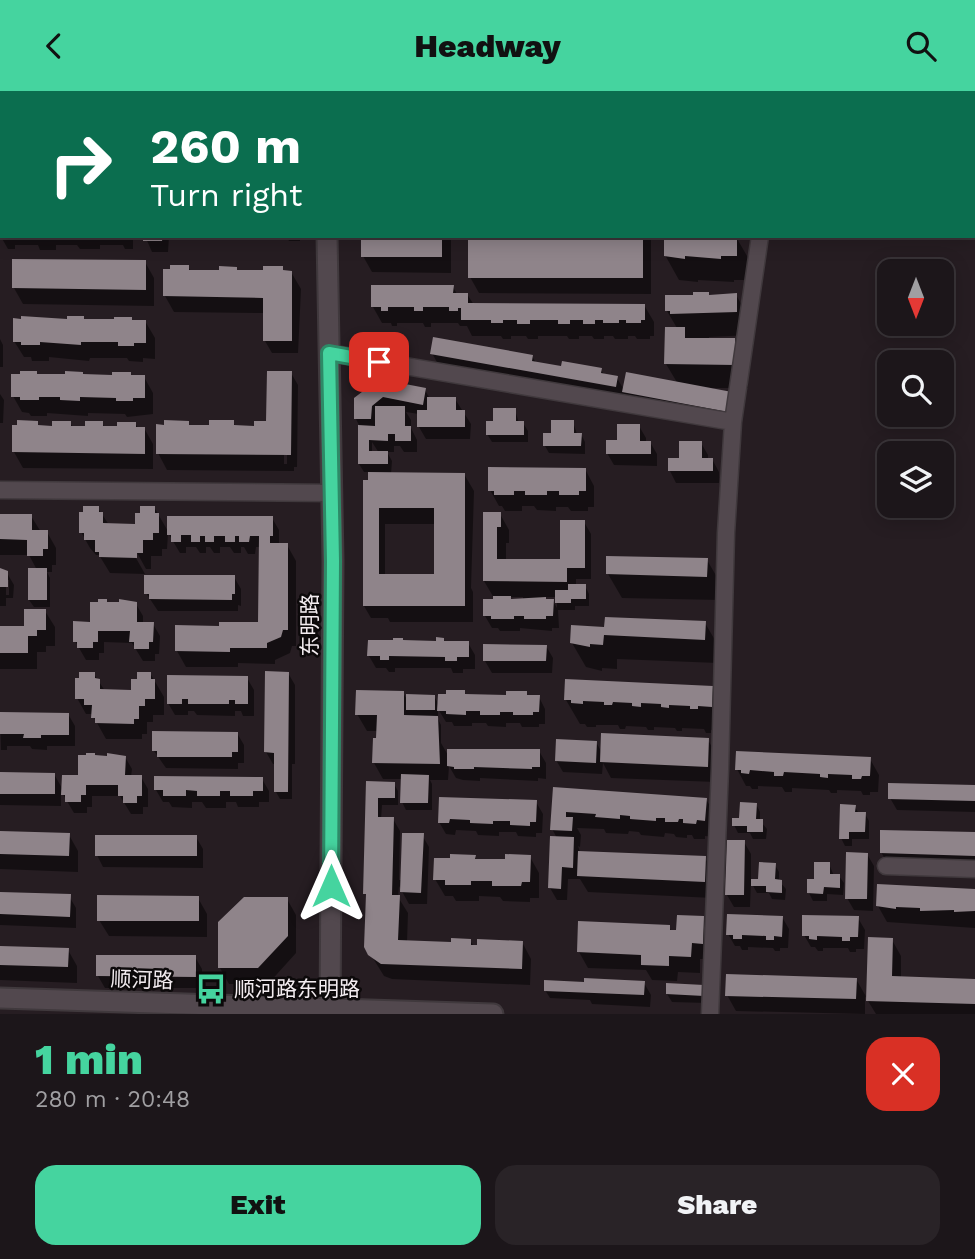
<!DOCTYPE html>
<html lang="en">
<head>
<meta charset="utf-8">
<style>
  body { margin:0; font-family:"Work Sans","Noto Sans SC",sans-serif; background:#292327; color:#f1f3f6; height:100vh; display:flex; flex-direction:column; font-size:26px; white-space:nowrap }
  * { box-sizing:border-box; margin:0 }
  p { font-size:23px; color:#a09fa2 }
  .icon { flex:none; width:38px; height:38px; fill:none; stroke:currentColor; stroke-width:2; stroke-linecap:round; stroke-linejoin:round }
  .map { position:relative; height:923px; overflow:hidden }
  .panel { display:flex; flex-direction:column; background:#1c161a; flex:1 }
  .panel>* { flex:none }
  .hud { position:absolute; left:0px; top:0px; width:976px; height:147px; box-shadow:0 4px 18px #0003,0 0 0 2px #3a3539; background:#0b6e4f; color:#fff; overflow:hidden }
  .needle { width:46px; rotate:180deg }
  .tools { position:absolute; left:877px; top:168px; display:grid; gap:14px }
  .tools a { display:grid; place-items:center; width:77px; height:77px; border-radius:14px; background:#1c161a; box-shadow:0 4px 18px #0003,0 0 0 2px #3a3539; font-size:35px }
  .pin { position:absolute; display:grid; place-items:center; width:60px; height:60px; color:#fff; margin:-30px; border-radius:14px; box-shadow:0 4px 10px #0006 }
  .me { position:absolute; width:77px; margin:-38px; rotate:0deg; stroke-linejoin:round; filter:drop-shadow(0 0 5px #0008) }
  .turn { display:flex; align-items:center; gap:24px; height:147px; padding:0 35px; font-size:32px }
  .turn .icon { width:91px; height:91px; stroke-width:2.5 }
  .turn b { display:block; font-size:49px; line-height:60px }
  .round { display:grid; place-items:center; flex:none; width:74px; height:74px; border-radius:21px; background:#292327 }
  .head { display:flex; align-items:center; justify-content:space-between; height:119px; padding:0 35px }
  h1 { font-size:42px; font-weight:800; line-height:52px; color:#45d49f }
  .button { display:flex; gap:14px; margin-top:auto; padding:14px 35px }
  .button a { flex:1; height:80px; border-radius:21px; background:#45d49f; color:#111; font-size:28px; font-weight:800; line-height:80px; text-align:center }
  .button a+a { background:#292327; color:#f1f3f6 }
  header { display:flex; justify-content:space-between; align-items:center; height:91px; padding:0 35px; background:#45d49f; color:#111; font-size:32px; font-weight:800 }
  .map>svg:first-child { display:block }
  .shadow { fill:#0007; fill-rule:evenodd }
  .building { fill:#8f848a; fill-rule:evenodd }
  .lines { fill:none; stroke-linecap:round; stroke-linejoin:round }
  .minor-casing { stroke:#40393d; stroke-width:19 }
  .tertiary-casing { stroke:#40393d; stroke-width:23 }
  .minor { stroke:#52484e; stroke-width:16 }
  .tertiary { stroke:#52484e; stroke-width:19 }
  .route-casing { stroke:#2d8a67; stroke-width:18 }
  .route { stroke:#45d49f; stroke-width:12 }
  .labels { text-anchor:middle; stroke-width:5; stroke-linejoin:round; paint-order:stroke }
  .street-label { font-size:21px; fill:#f3ecf0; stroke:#0c090a }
  .poi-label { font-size:21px; fill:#f3ecf0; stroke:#0c090a; text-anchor:start }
</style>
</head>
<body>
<header><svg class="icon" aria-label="back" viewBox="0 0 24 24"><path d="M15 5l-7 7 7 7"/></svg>Headway<svg class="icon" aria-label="search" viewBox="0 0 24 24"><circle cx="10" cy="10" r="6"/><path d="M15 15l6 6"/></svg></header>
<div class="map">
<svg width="975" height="923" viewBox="0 0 975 923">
  <rect width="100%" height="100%" fill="#261d22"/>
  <path class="shadow" d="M13 0H121V2H13Z
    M280 0H303V2H281Z
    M370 0H449V2H371Z
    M472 0H651V2H472Z
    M673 0H739L746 2H673Z
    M753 0H773V2H753Z
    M0 62H2V81L0 78Z
    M0 116 2 145H133V158H125L123 154H100V158H80L77 154H56V159H40L38 154H15V158H8L0 144Z
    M145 145H169L168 161H152Z
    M286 145H300V150H289Z
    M363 145H451V182L372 181 363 165Z
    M470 145H651V203L479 202 470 186Z
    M736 146 750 170V189H734V191L698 189V191L679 189 665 164Z
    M145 171 154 187V215L23 213 14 197Z
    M188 176 191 180 221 181 236 177 238 181H291L301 198 298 262H272L265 250V222L174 221 165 205Z
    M453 196 457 203H467L474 214H644L654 231V245H650V248H637L635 245H628V248H615L613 245H604V248H594L592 245H579V248H569L567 245H538V248H528L526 245H511V248H503L501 245H472L467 235H460L458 232H431V236H425L423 232H397V235H392L391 232H382L373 216Z
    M695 203 731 206 736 204 750 228V244L709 246V249H734L748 273V297H711L731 303 735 332 441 279 432 262 532 265 536 272 562 277 601 279 605 285 617 287 624 299 678 293 666 273 677 237 667 220 695 206Z
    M85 230H145L155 247V268L143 267V271L129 270 127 267H90L89 270 49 266V270H32L31 266H24L14 250Z
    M0 248 3 254V276H0Z
    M291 282 298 294 297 376H294V380L167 379 158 362 188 331 190 336H211L233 331 236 336H256L268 332ZM284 346H287V373H284Z
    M37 285 144 286 153 302V323L127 326 125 323 88 322V325L47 322V325H31L29 322 22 321 13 305Z
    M425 299 430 308H455L471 333 470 348H426L419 336V323L406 321 411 329V337L417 349V361H404L400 355H394V361H387L392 370 391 383H464L474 400 471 497 473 501V531H390L388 527H371L364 515 370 381H364L359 373V334L356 328V308ZM372 351 379 362H372ZM385 433H436V485H385Z
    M0 303 4 309 3 332H0Z
    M515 319 519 332H523L528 340V351H492L487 343 495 332Z
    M37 331 39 336H53L70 332 73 336 87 337 102 332 105 337 135 332 138 337H144L153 353V378L23 377 14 361Z
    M573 331 577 343H581L585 351V363L549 362 545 355 552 343Z
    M639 335 646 347V351H650L657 363V375L614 374 607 362Z
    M701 352 708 364V368H712L719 381V392H676L670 380Z
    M585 378 594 395V416H588V420H571L568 416H556V420L537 419 534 415H522V420H505L502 415H499L490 399Z
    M154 416 169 442 272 427 279 439V454H287L296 470V555H292L290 562 275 569V573L238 572V576H186L177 560 220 536 260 533V456H256L255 463H248L244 456H241V462H234L230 456H220V462H214L210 456H206V462H200L196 456H186V462H180L168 442 167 458H162V465H151V478H146L135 458 132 460 145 483 110 482 99 464H96L90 457 81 441 98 417 109 434H137Z
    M500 423 509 439V452H506V469L562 470 584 431 591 443V488H576V495H585L589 503V515H575V519H558L559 537H552V540L520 537V540H500L498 537H492L485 525 494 507 484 490ZM510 506H523V509L512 510ZM545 506H557V517L553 510H547Z
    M0 425H31L41 441H47L56 457V474H52V481H47L50 487V516H34L29 509 37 479 29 464H0Z
    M707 469 721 493 720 509 622 507 608 483Z
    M0 479 7 482 14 494 13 507H6V515H0ZM6 489H9V504H6Z
    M234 486 241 498V515L238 514V520H158L146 502Z
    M108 513H136L143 525V533H153L160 545 159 563H155V570H143L132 552 104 551V562H99V569H86L75 550Z
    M45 520 55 536V555H46V561H37V578H0V537H26Z
    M705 532 719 556 718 572 617 568V578L602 577V580L586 576 572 552 606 537Z
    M443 548 445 551 468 552 475 564V578H463V582H453L451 577H395V581H389L386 577H376L369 565 403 551H437Z
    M546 555 553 567 552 582H492L485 570Z
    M150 582 164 606V624H153V631H147V643H142V648H106L92 623H86L77 607 94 583 105 600H133L138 590Z
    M288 582 295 594V673H292V708H280L276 701V673H273L266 661Z
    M247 587 254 599V625H243L241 620H235V625L197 624 194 620H188V624H175L168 612Z
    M712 597 726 621 725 639H711V642H706L704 638 682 637V640H677L675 637 654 636V639H648L646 636 626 635 625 638H620L618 634H596V636H587L585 633H580L566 609Z
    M464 601 467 605 539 606 545 618V633H539V636H522L520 632H506V636L488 635 486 632H472V635H454L452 631H446L438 618V628L441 634V652L449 666 539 660 546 672V688L538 687V690L480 687V690L463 689 456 687 449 675 448 689H430L432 693V719H406L402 711V688H383L374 672 378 640H367L357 623 403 602 408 610 434 605 439 614Z
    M0 623H68L75 635V655H47V659L32 658 30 655H7V659H1Z
    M154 642H237L244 654V672H238V678L166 677 154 660Z
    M708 649 717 665 716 691 611 687 603 672 602 683 563 681 556 669 596 651 602 662Z
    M96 666H125L132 678 131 686H141L148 698V716H143V723H131L120 705H92V716H87V722H74L61 700V715L0 714V683H54L63 699 80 686Z
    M870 668 879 684 878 701H870V704H863L861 700 837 699V702H831L829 699 792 697V701H785L782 696 758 695V698H752L750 695H746L737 678Z
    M262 688 269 700V711H259V716H238L236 711H226V717H206L202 711H192V717L172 716 169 711H163L156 699Z
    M368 692 394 693 398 700V714H382L381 728H393L400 740 399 789H402L422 744 429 756 427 813H409L399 795 398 806 408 822 407 851 453 853 470 849 474 856H479L522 851 531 868 530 894 392 888 384 885 366 856Z
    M975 696V721L897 719 890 707Z
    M554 698 706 708 715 724 714 746 705 745V748H694L692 744H687V747L676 746 674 743 665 742 664 746 641 744 639 741 629 740 628 743 606 742 604 738 577 737 581 744 580 756 578 755 580 761 705 767 714 783 713 807 588 801 580 788H568L567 809H557L550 797 557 747 552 738Z
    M440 707 536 711 543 723 542 742H536V746L518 745 516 741H499V745L478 744 476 740 456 739 455 744 446 743 439 731Z
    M756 713 760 721V730L767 738 766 748H753L750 742H738L734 734Z
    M855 716 859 723H865L869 730V748H852V755H845L841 747Z
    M0 742 69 744 78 760V781L0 778Z
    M975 743V780L891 778 881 761Z
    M196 746 203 758V777L103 776 97 764Z
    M744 751 751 763V789H760L775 774 779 781V790L786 798 785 809 772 808 769 802H757L751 791 750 816H734L727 804Z
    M867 763 874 775 873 820 854 819 847 807Z
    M475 766 477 769 506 770 530 766 539 782V807H530V811L503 810 500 806 479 805V810H456L453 805H445L435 788Z
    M829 773 834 785H839L844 792 843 804 827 803V810H813L809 802Z
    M975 800V837L887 831 878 815Z
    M0 803 69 805 76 817V837L0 834Z
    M198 807 207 823V846L109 845 99 829Z
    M287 808 296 824V862L268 893H229L220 877Z
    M782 826 789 838 788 857H780V860H775L773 857 748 856V859H742L740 855H735L728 843Z
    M703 827 713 843 712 868H700V882L678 881 677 890 652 889 646 879 588 877 579 861 669 836 672 841Z
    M858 827 865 839 864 858H856V861H850L848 857H823V860H818L815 856H811L804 844Z
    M892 849 901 865V887L975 889V923H876L865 905V923L736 920 727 904 856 888 868 909Z
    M0 857 68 859 77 875V892L0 889Z
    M195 866 202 878V897H105L98 885Z
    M644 892 651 904 650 916 592 913 590 909 550 907 545 899Z
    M667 903H707V912L672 911Z"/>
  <path class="building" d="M143 145H163L162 150H143Z
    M361 145H442V166H361Z
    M468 145H643V187H468Z
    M692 145H737V165H721V168L685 165V168L664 165V146Z
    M12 168 146 169V199L12 197Z
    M170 174H189V179H219V175L237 176V179H263V175H283V179L292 180V250H263V207L163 205V178H170Z
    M371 194H454L453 202H468V212L645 213V229H641V232H626V229H619V232H603V229H595V233H583V229H570V233H558V229H530V233H517V229H503V232H491V229H461V217H458V220H449V216H423V220H414V216H388V220H381V216H371Z
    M693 201H709V204L737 202V221L670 223V220H665V204H693Z
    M21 225 67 228V225H84V228H114V226H132V229H146V252H134V255H118V251H81V254L40 251V254H21V251H13V227L21 228Z
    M665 236H685V247H735V274L664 273Z
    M433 246 533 264 532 270 561 275 562 270 602 277 601 282 618 285 616 296 430 263Z
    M20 280H37V283H65V280L83 281V283L112 284V281H131V284H145V307H133V310H116V307L80 306V310L60 309V306H39V309H20V306H11V283H20Z
    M267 280H292L291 364 156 363V333L164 334V329L189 330V334H209V329H234V334L254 335V330H266Z
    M626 281 732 301 728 321 622 301Z
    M379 288 426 297 423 314 383 306 372 315 371 328H354V307Z
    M427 306H456V319H465V336H417V319H427Z
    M375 315H405V335H411V350H395V343H388V350L369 349V360H388V373H358V334L375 335Z
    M493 317H516V330H524V344H486V330H493Z
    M17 329 38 330V334L52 335V330H71V335H85V330H103V335H117V331H136V336H145V363L12 361V334H17Z
    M551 329H574V342H582L581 355H543V342H551Z
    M617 333H640V350H651V363H606V349H617Z
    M679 350H702V367H713V380H668V367H679Z
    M488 376 586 377V400H579V404H559V400H547V404H525V400H514V404H494V400H488Z
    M368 381 465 382V515H363V389H368ZM379 417H434V483H379Z
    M83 415H99V421H103V432L135 433V422H140V415H155V422H159V442H153V449H143V462H137V467L99 466V461H95V449H84V442H79V421H83Z
    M483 421H501V436H497V468H560V429H585V477H567V491L483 490Z
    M0 423H32V439H48V458H43V465H27V449L0 448Z
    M167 425H273V445H270V452H288V539H283L281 546 267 552V557H230V561L175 560V534L219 535V531H258L259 445H250L249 451H239V445H235V451H225V445H214V451H205V445H200V451H191V444H181V451H171V444H167Z
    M606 465 708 467 707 486 606 483Z
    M0 477 8 480V496H0Z
    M28 477H47V509H28Z
    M144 484H235V503H232V509L149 508V503H144Z
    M568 493H586V508H571V512H555V499H568Z
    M493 505H511V508L546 506V508H554L553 525H546V528H524V525H514V528H491V525H483V508H493Z
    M98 508H107V511H119V508L137 511V531H154L153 551H149V558H134V551H129L130 540H98V551H93V557H77V551H73V530L90 531V511H98Z
    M24 518H46V539H37V545H28V562H0V535H24Z
    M605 526 706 530 705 549 604 544 603 554 590 553V556L570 552 571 534 604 536Z
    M436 546 444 547V550H469V566H457V570H445V566L389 565V569H380V565H367L368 549H393V547H403V549L436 550Z
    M483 553 547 554 546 570H483Z
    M265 580 289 581 288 701H274V662L264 661Z
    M79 581H95V587L100 588V598L131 599V588H137V581H151V588H155V608H145V615H139V628H134V633L95 632V627H91L92 614H84V608H75V587H79Z
    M167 584 248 585V613H235V609H229V613H188V608H182V613H167Z
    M565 588 713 595 712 616 698 615V618H690V615L669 614V617L661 616V613L641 612V616L632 615V612L613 611 612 614H604V611L583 610V613L571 612V609H564Z
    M356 599 404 600V624L438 625 440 673 372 672 373 647H376L377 624H355Z
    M446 599H465V603L506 604V600H527V604H540L539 621H533V624H513V621H500V624H480V620H466V624L446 623V620H437L438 603H446Z
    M406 603 435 604V619H406Z
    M0 621 69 622V644H41V647H23L24 643H0Z
    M152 640 238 641V661H232V666H157V660H152Z
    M601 642 709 647 708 676 600 671Z
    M556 648 597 650 596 672 555 670Z
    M447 658H540V676H532V678L474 676V678H454V676L447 675Z
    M736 660 871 666 870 685H862L861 688H852V684L828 683V687L820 686V683L784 681 783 685H774V681L750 679 749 683 741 682V679H735Z
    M86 662H95V664L107 665V662L126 665 125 684H142V705H137V712H123V705H118V694H86V704H81V711H65V704H61L62 684H78V664H86Z
    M0 681 55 682V703H0Z
    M401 683 429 684 428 712H400Z
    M154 685 263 686V700H253V705H230V700H220V705H197V700L186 699V705H163V699H154Z
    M366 690 395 691V707H378V726H394L392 804H400L398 849 451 851V847L471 848V854H477V848L523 850 522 878 381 873 368 864 364 856 366 803H363Z
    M888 692 975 694V710L888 708Z
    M553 696 707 707 705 730 697 729 696 733 683 732V728H679L678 731H665V727H656V730L630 728V725L620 724V728L595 726 596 723 566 721V726H573L572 740 550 739Z
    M439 706 537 709 536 731H530V735L510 734V730H493V733L470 732V729L450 728 449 732H438Z
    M740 711 757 712 756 728H763V741H747V735H732V727H739Z
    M840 713 856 714 855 721H866L865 741H849V748H839Z
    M880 739 975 741V765L880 762Z
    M0 740 70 742 69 765 0 763Z
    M402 742H424L421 802 400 801Z
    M95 744H197V765H95Z
    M550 745 574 746 573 777 562 776 561 798 548 797Z
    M727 749H745L744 804H725Z
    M578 760 706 765 705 791 577 785Z
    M846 761 868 762 867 808H845Z
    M450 763 476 764 475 768H505V763L531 764 530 791H522L521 795H492V790H471V794H445V789H433L434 767H450Z
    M759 771 776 772 775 788 782 789V802L766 801V795H751V788H758Z
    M814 771H830V783H840V797L824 796 823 803 807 802V788H814Z
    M877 793 975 798V820L954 821V819L920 820V817L896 816V818L876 815Z
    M0 801 71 803 70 826 0 823Z
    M97 804 199 805V830H97Z
    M244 806H288V845L258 877H218V831Z
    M727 823 783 825 782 846 774 845V849H766V845L742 844V848H733V844H726Z
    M677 824 704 825 703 853 692 852 691 866 669 865V875L641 874V864L577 861 578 830 670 834V839H676Z
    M802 824 859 825 858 846H850V850H842V846L817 845V849L809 848V845H802Z
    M868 846 893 847 892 885 975 888V913L866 910Z
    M0 855 69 857 68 876 0 874Z
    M96 864H196V886L96 885Z
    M726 883 857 887 856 908 725 905Z
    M584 887 645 890 644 904 544 900V889L584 891Z
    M666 892 704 894V905L666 903Z"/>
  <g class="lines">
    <g class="minor-casing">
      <path id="minor" d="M781 2V0
        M329 262 733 331
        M0 399 332 402
        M886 775 975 778
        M710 923 720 678 726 442 733 331 760 145"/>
    </g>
    <g class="tertiary-casing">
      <path id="tertiary" d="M325 0V2
        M327 145 333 470 330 923
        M0 907 493 923"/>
    </g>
    <use href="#minor" class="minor"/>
    <use href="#tertiary" class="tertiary"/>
  </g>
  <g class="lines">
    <g class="route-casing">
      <path id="route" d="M331 795 333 470 329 262 379 271"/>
    </g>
    <use href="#route" class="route"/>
  </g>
  <defs>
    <g id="bus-bare" transform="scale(2.415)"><path d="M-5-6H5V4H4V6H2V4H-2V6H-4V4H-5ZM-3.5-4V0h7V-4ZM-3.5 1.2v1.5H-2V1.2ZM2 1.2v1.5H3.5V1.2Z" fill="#45d49f" stroke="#0c090a" stroke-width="2.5" paint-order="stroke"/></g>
  </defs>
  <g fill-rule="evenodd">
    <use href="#bus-bare" x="211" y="898"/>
  </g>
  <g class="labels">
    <g class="street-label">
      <text transform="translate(310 534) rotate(-90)" y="7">东明路</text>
      <text transform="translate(142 889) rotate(2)" y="7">顺河路</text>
    </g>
    <g class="poi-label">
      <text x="234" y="905">顺河路东明路</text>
    </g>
  </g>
</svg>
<div class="tools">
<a><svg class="needle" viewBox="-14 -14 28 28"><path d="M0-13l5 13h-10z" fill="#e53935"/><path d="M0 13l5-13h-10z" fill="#a09fa2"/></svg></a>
<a><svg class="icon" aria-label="search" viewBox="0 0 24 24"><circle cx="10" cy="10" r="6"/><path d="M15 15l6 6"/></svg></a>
<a><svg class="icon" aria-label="layers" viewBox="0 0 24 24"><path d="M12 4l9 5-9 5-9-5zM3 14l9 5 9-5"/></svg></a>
</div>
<div class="pin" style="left:379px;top:271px;background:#d93025"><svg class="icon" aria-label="arrive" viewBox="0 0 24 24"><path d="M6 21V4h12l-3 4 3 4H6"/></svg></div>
<svg class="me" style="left:331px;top:795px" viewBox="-20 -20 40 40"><path d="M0-17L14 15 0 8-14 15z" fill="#45d49f" stroke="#fff" stroke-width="4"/></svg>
<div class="hud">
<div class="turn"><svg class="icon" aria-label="right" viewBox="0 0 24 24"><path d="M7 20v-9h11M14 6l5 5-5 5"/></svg><div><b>260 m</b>Turn right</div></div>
</div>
</div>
<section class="panel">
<div class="head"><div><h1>1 min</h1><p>280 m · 20:48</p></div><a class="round" style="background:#d93025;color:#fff"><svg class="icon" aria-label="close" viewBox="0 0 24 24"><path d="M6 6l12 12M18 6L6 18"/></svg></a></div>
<div class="button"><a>Exit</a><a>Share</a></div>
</section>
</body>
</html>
